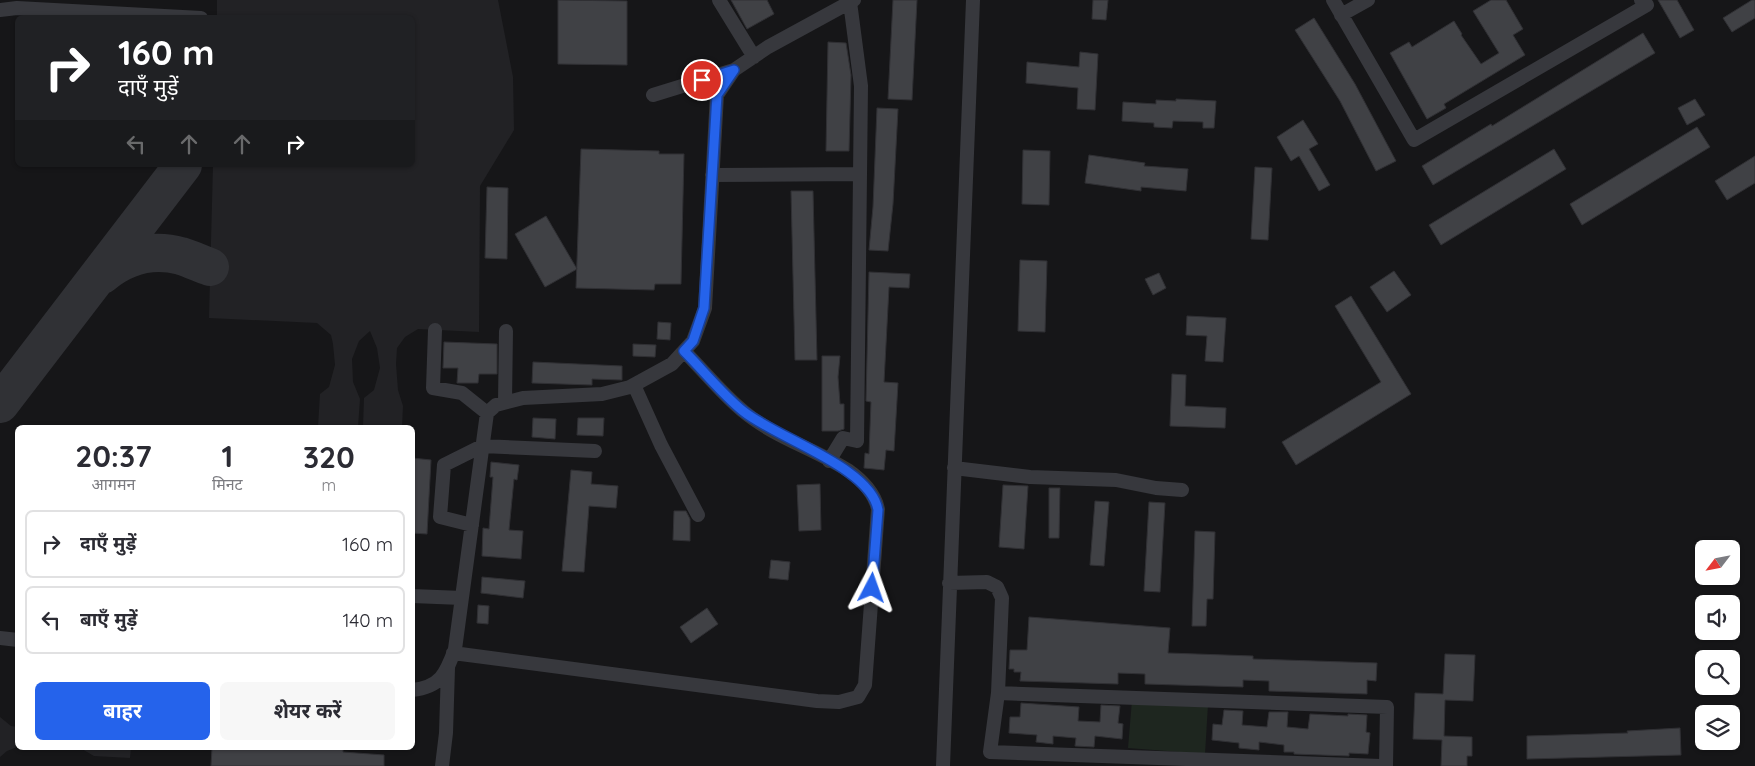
<!DOCTYPE html>
<html lang="hi">
<head>
<meta charset="utf-8">
<style>
  body { margin:0; font-family:Quicksand,"Noto Sans Devanagari",sans-serif; background:#f7f7f7; color:#2b2b33; height:100vh; display:flex; flex-direction:column; font-size:19px; white-space:nowrap }
  * { box-sizing:border-box; margin:0 }
  p { font-size:16px; color:#7c7c81 }
  .icon { flex:none; width:28px; height:28px; fill:none; stroke:currentColor; stroke-width:2; stroke-linecap:round; stroke-linejoin:round }
  .map { position:relative; flex:1; overflow:hidden }
  .side { position:absolute; left:15px; top:425px; width:400px; height:325px; display:flex; flex-direction:column; background:#fff; border-radius:8px; box-shadow:0 1px 4px #0004 }
  .side>* { flex:none }
  .top-card { position:absolute; left:15px; top:15px; width:400px; height:152px; border-radius:8px; box-shadow:0 1px 4px #0004; background:#202124; color:#fff; overflow:hidden }
  .needle { width:32px; rotate:238deg }
  .tools { position:absolute; left:1695px; top:540px; display:grid; gap:10px }
  .tools a { display:grid; place-items:center; width:45px; height:45px; border-radius:8px; background:#fff; box-shadow:0 1px 4px #0004; font-size:25px }
  .pin { position:absolute; display:grid; place-items:center; width:42px; height:42px; color:#fff; margin:-21px; border:2px solid #fff; border-radius:50%; box-shadow:0 1px 5px #0007 }
  .me { position:absolute; width:55px; margin:-28px; rotate:4deg; stroke-linejoin:round; filter:drop-shadow(0 0 4px #0008) }
  .turn { display:flex; align-items:center; gap:18px; height:105px; padding:0 20px; font-size:22px }
  .turn .icon { width:65px; height:65px; stroke-width:2.5 }
  .turn b { display:block; font-size:35px; line-height:42px }
  .lanes { display:flex; align-items:center; height:48px; padding:0 20px; background:#0003; justify-content:center; gap:25px; direction:ltr }
  .lanes .off { opacity:.35 }
  .eta { display:flex; justify-content:space-evenly; align-items:center; height:85px; text-align:center }
  .eta b { font-size:30px; font-weight:700; line-height:35px }
  .primary-button { display:flex; gap:10px; margin-top:auto; padding:10px 20px }
  .primary-button a { flex:1; height:58px; border-radius:8px; background:#2563eb; color:#fff; font-size:20px; font-weight:700; line-height:58px; text-align:center }
  .primary-button a+a { background:#f7f7f7; color:#2b2b33 }
  ul { padding:0; list-style:none }
  li { display:flex; align-items:center; gap:15px; height:68px; margin:0 10px 8px; padding:0 10px; border:2px solid #e1e1e2; border-radius:8px }
  li div { flex:1 }
  li b { display:block; font-size:19px }
  li em { font-style:normal }
  .map>svg:first-child { display:block }
  .built { fill:#222225 }
  .green { fill:#1e261f }
  .lines { fill:none; stroke-linecap:round; stroke-linejoin:round }
  .taxiway { stroke:#303135; stroke-width:38 }
  .building { fill:#404145; stroke:#303034 }
  .minor { stroke:#37383d; stroke-width:14 }
  .route-casing { stroke:#184099; stroke-width:12 }
  .route { stroke:#2563eb; stroke-width:9 }
</style>
</head>
<body>
<div class="map">
<svg width="1755" height="766" viewBox="0 0 1755 766">
  <rect width="100%" height="100%" fill="#161618"/>
  <path class="built" d="M217 0H498L513 77 514 130 480 186 479 332 418 329 405 337 397 348 396 364 398 390 403 406 402 427H363L364 398 374 390 380 368 377 348 370 331 359 341 352 359 353 382 360 399 358 427H318L320 394 329 387 335 365 333 344 331 335 317 323 209 318 213 165H412V18L217 17Z
    M0 717 11 726 18 727 17 747 7 751 0 757Z
    M55 748H131L130 758 94 756 82 749Z"/>
  <path class="green" d="M1132 700 1208 705 1205 754 1128 748Z"/>
  <g class="lines">
    <path class="taxiway" d="M102 275C125 256 151 248 181 256 191 259 201 264 210 267
      M0 404 183 165"/>
  </g>
  <path class="building" d="M558 0 627 1V65L558 64Z
    M731 0H767L774 14 747 29Z
    M893 0H917L912 100 888 99Z
    M1093 0H1108L1106 20 1092 19Z
    M1491 0H1506L1523 29 1513 35 1525 55 1444 104 1446 108 1427 119 1390 53 1409 42 1412 47 1454 21 1462 34 1461 35 1481 64 1499 53 1473 11Z
    M1658 0H1677L1694 30 1680 38Z
    M1752 0H1755V18L1732 32 1723 18Z
    M1314 18 1355 84 1396 161 1376 171 1340 101 1295 30Z
    M1643 33 1655 53 1433 185 1422 166 1491 124 1492 126Z
    M828 42 846 43 851 75 849 151H826Z
    M1080 52 1098 54 1095 110 1077 109 1078 88 1026 83 1027 62 1079 67Z
    M1176 99 1216 101 1214 128H1203V122L1173 121 1172 128 1154 127V123L1122 121 1123 102 1156 104V100L1176 101Z
    M1695 99 1705 115 1687 125 1678 108Z
    M877 108 898 109 893 204 888 251 869 250 873 207Z
    M1303 120 1318 144 1309 149 1330 185 1319 191 1299 156 1291 161 1277 137Z
    M1697 127 1710 147 1582 225 1570 204Z
    M581 149 659 151V154H684L681 284H655L654 290 576 288Z
    M1554 149 1566 169 1441 245 1429 225Z
    M1023 150 1050 151 1049 205 1022 204Z
    M1089 155 1145 163 1144 166 1188 169 1186 191 1141 187V191L1085 183Z
    M1755 156V183L1727 200 1715 181Z
    M1255 167 1272 168 1268 240 1251 239Z
    M487 187 508 188 507 259 485 258Z
    M791 191H813L817 360H795Z
    M546 216 577 269 545 287 515 234Z
    M1020 260 1047 261 1045 332 1018 331Z
    M1394 271 1411 295 1387 312 1370 287Z
    M869 272 910 274 909 288 889 287 884 382 898 383 894 451 886 450 884 470 864 468 865 453 869 454 871 402 866 401Z
    M1159 273 1166 288 1153 295 1145 279Z
    M1351 296 1411 394 1296 465 1282 442 1381 382 1335 306Z
    M1187 316 1226 318 1223 362 1205 361 1207 336 1186 335Z
    M658 322 671 323 670 340 657 339Z
    M444 342 497 344V374H479L478 383H457L458 368H443Z
    M633 344 656 345 655 357 633 356Z
    M822 356H840L838 377 840 404H844V429L838 431H822Z
    M533 362 622 366V380L592 379V385L532 383Z
    M1172 374 1186 375 1185 406 1226 408 1225 428 1170 426Z
    M533 418 556 419 555 439 532 437Z
    M578 418H604L603 436 577 435Z
    M412 458 431 460 427 534 412 533Z
    M491 462 519 465 517 480 514 479 509 530 523 531 521 559 482 556 483 528 489 529 493 477H490Z
    M571 470 592 472 591 484 618 486 616 508 589 506 584 572 562 571Z
    M820 484 821 530 799 531 797 485Z
    M1003 485 1028 486 1024 549 999 547Z
    M1049 488H1060L1059 538H1049Z
    M1095 501 1109 502 1104 566 1090 565Z
    M1149 502 1165 503 1160 592 1144 591Z
    M674 511H686L690 519V541L673 540Z
    M1195 531 1215 532 1213 599H1207L1206 626H1192Z
    M771 560 790 562 788 580 769 578Z
    M482 577 525 581 523 598 481 593Z
    M478 605 489 606 488 624 477 623Z
    M707 608 718 624 691 643 680 627Z
    M1029 617 1170 628 1168 653 1253 656V659L1377 663 1376 681 1367 680V694L1269 691V681L1243 680V687L1145 684V674L1118 673V684L1020 681 1021 672H1014V669H1009L1010 650H1027Z
    M1445 654 1475 655 1473 701 1445 700 1444 736 1472 737V756H1467V766H1441L1442 740 1413 739 1415 693 1443 694Z
    M1021 703 1079 707 1078 721 1100 722 1101 705 1120 706 1118 723 1123 724 1122 739 1095 736 1094 747 1075 746 1076 738 1053 736V744L1036 742 1037 735 1009 733 1010 717H1020Z
    M1224 710 1243 711 1242 725 1267 727 1269 712H1288L1287 727 1308 729 1310 714 1348 716V714L1367 715 1366 732 1370 733 1368 754 1349 753V756L1294 754V752H1284V745L1259 742V750L1239 748V743L1212 740 1213 724 1222 725Z
    M1680 728 1681 755 1527 759V736L1628 733 1627 731Z
    M212 748H343V752L384 755V766H211Z"/>
  <g class="lines">
    <path class="minor" d="M719 0 754 57
      M1333 0 1414 140 1647 5 1641 0
      M0 10 17 8 201 18
      M1341 15 1368 0
      M653 95 734 70
      M712 175 860 174
      M435 330 433 388 462 393 487 413
      M634 385 661 445 698 515
      M505 402 506 331
      M829 461 843 438 857 441 861 86 850 2 847 0
      M954 468 1030 477 1116 480 1156 488 1182 490
      M472 525 440 517 444 465 482 446 595 451
      M949 583 987 582 997 587 1002 598 998 693 990 752 1381 766
      M412 596 462 598
      M0 638 18 640
      M453 653 817 701 839 702 858 697 865 685 878 509C875 494 862 480 849 471 815 449 774 437 743 411 723 395 702 369 684 351
      M412 690C441 687 446 673 455 649L487 413 496 405 523 398 602 394 630 387 672 364 693 341 705 308 717 95 734 70 768 47 854 0
      M998 693 1387 707 1386 766
      M442 766 446 733 448 668
      M943 766 973 0"/>
  </g>
  <g class="lines">
    <g class="route-casing">
      <path id="route" d="M702 80 734 70 717 95 704 308 693 341 684 351C703 370 722 394 743 411 776 438 871 467 878 510L872 588"/>
    </g>
    <use href="#route" class="route"/>
  </g>
</svg>
<div class="tools">
<a><svg class="needle" viewBox="-14 -14 28 28"><path d="M0-13l5 13h-10z" fill="#e53935"/><path d="M0 13l5-13h-10z" fill="#7c7c81"/></svg></a>
<a><svg class="icon" aria-label="sound" viewBox="0 0 24 24"><path d="M4 9h4l5-4v14l-5-4H4zM17 9q2 3 0 6"/></svg></a>
<a><svg class="icon" aria-label="search" viewBox="0 0 24 24"><circle cx="10" cy="10" r="6"/><path d="M15 15l6 6"/></svg></a>
<a><svg class="icon" aria-label="layers" viewBox="0 0 24 24"><path d="M12 4l9 5-9 5-9-5zM3 14l9 5 9-5"/></svg></a>
</div>
<div class="pin" style="left:702px;top:80px;background:#d93025"><svg class="icon" aria-label="arrive" viewBox="0 0 24 24"><path d="M6 21V4h12l-3 4 3 4H6"/></svg></div>
<svg class="me" style="left:872px;top:588px" viewBox="-20 -20 40 40"><path d="M0-17L14 15 0 8-14 15z" fill="#2563eb" stroke="#fff" stroke-width="4"/></svg>
<div class="top-card">
<div class="turn"><svg class="icon" aria-label="right" viewBox="0 0 24 24"><path d="M7 20v-9h11M14 6l5 5-5 5"/></svg><div><b>160 m</b>दाएँ मुड़ें</div></div>
<div class="lanes"><svg class="icon off" aria-label="left" viewBox="0 0 24 24"><path d="M17 20v-9H6M10 6l-5 5 5 5"/></svg><svg class="icon off" aria-label="ahead" viewBox="0 0 24 24"><path d="M12 20V5M6 11l6-6 6 6"/></svg><svg class="icon off" aria-label="ahead" viewBox="0 0 24 24"><path d="M12 20V5M6 11l6-6 6 6"/></svg><svg class="icon" aria-label="right" viewBox="0 0 24 24"><path d="M7 20v-9h11M14 6l5 5-5 5"/></svg></div>
</div>
<section class="side">
<div class="eta">
<div><b>20:37</b><p>आगमन</p></div>
<div><b>1</b><p>मिनट</p></div>
<div><b>320</b><p>m</p></div>
</div>
<ul>
<li><svg class="icon" aria-label="right" viewBox="0 0 24 24"><path d="M7 20v-9h11M14 6l5 5-5 5"/></svg><div><b>दाएँ मुड़ें</b></div><em>160 m</em></li>
<li><svg class="icon" aria-label="left" viewBox="0 0 24 24"><path d="M17 20v-9H6M10 6l-5 5 5 5"/></svg><div><b>बाएँ मुड़ें</b></div><em>140 m</em></li>
</ul>
<div class="primary-button"><a>बाहर</a><a>शेयर करें</a></div>
</section>
</div>
</body>
</html>
